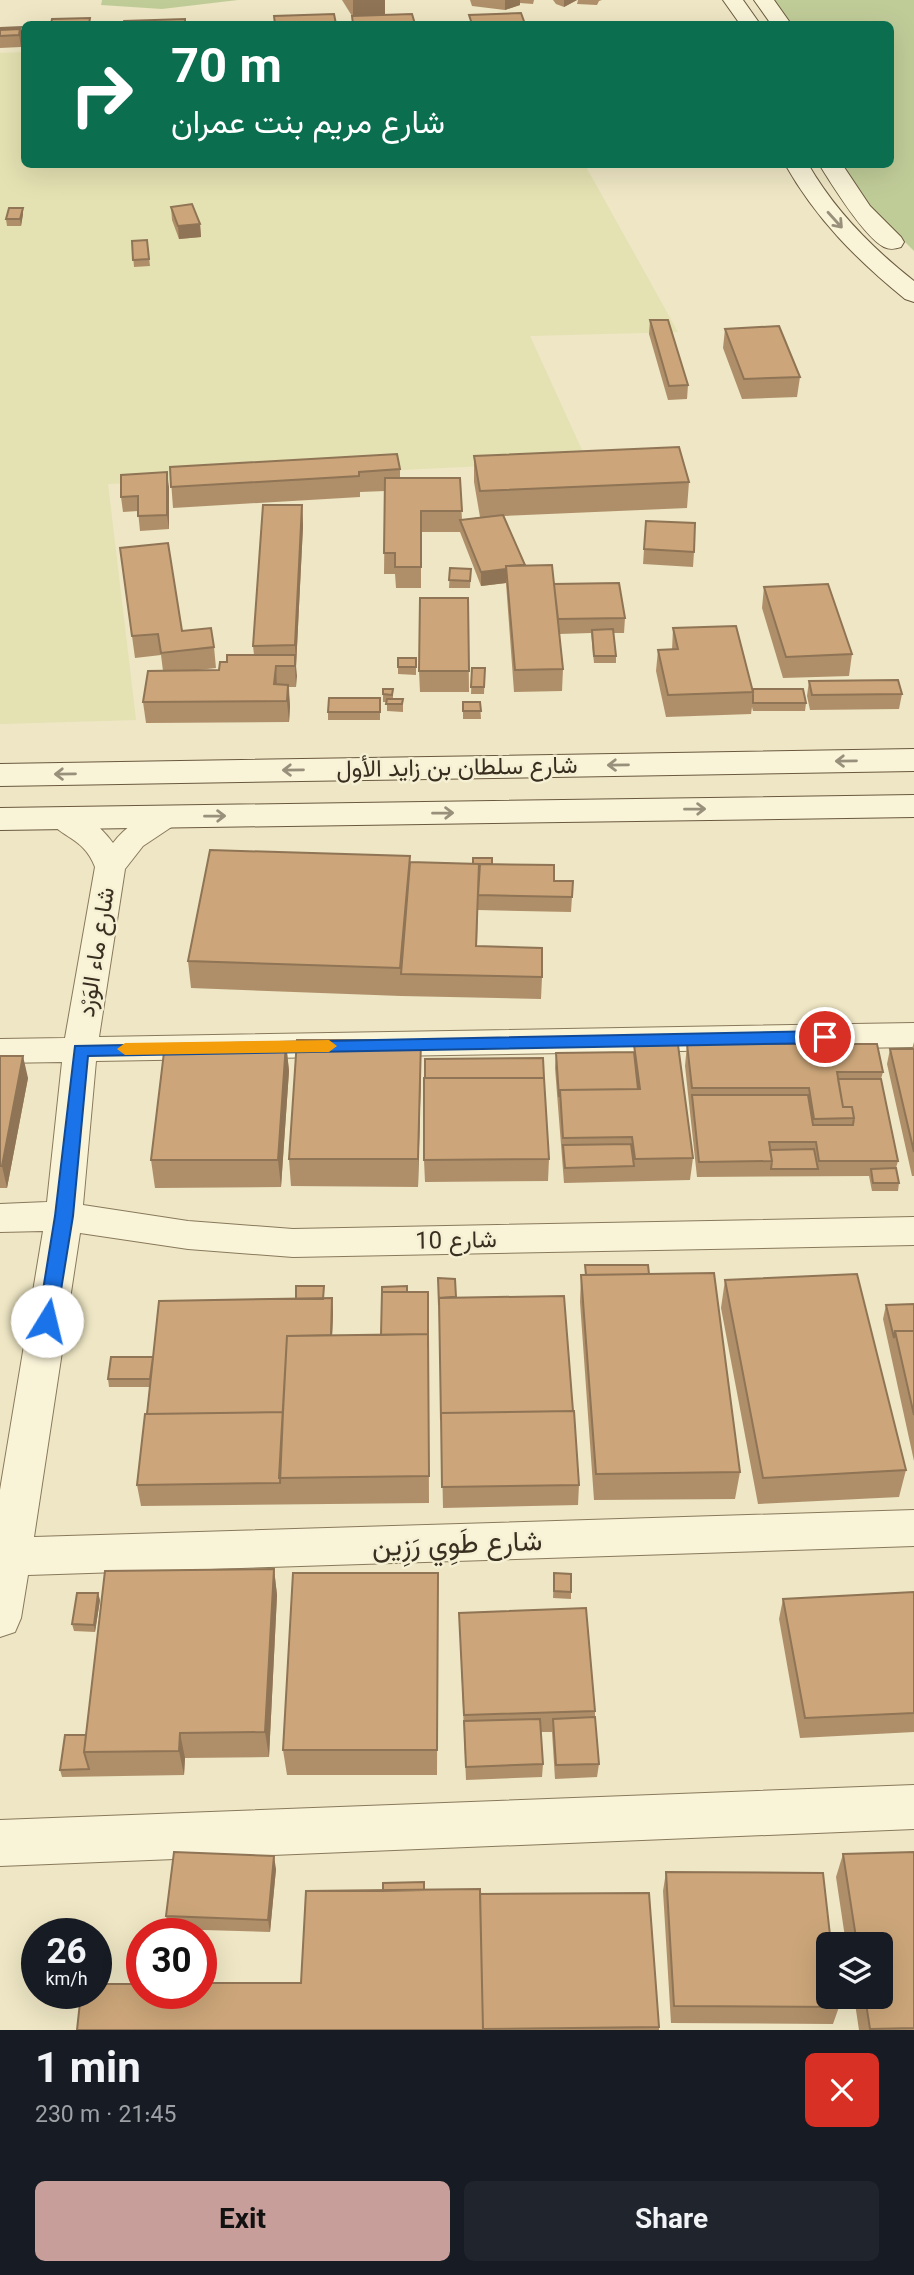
<!DOCTYPE html>
<html lang="en">
<head>
<meta charset="utf-8">
<style>
  body { margin:0; font-family:Georgia,Vazirmatn,serif; background:#20242c; color:#f1f3f6; height:100vh; display:flex; flex-direction:column; font-size:26px; white-space:nowrap }
  * { box-sizing:border-box; margin:0 }
  p { font-size:23px; color:#9ea1a6 }
  .icon { flex:none; width:38px; height:38px; fill:none; stroke:currentColor; stroke-width:2; stroke-linecap:round; stroke-linejoin:round }
  .map { position:relative; height:2030px; overflow:hidden }
  .sheet { display:flex; flex-direction:column; background:#171b24; flex:1 }
  .sheet>* { flex:none }
  .guide { position:absolute; left:21px; top:21px; width:873px; height:147px; border-radius:10px; box-shadow:0 7px 28px #0002; background:#0b6e4f; color:#fff; overflow:hidden }
  .fabs { position:absolute; left:816px; top:1932px; display:grid; gap:14px }
  .fabs a { display:grid; place-items:center; width:77px; height:77px; border-radius:10px; background:#171b24; box-shadow:0 7px 28px #0002; font-size:35px }
  .speed { position:absolute; left:21px; top:1918px; display:flex; gap:14px; font-size:35px; font-weight:700; text-align:center }
  .speed>* { display:grid; place-content:center; width:91px; height:91px; border-radius:50%; background:#171b24; box-shadow:0 7px 28px #0002; line-height:1 }
  .speed small { font-size:18px; font-weight:400 }
  .speed .limit { border:10px solid #d22; background:#fff; color:#111 }
  .pin { position:absolute; display:grid; place-items:center; width:60px; height:60px; color:#fff; margin:-30px; border:4px solid #fff; border-radius:50%; box-shadow:0 2px 7px #0007 }
  .me { position:absolute; width:77px; margin:-38px; rotate:9deg; stroke-linejoin:round; filter:drop-shadow(0 0 5px #0008) }
  .turn { display:flex; align-items:center; gap:24px; height:147px; padding:0 35px; font-size:32px }
  .turn .icon { width:91px; height:91px; stroke-width:2.5 }
  .turn b { display:block; font-size:49px; line-height:60px }
  .round { display:grid; place-items:center; flex:none; width:74px; height:74px; border-radius:10px; background:#20242c }
  .headline { display:flex; align-items:center; justify-content:space-between; height:119px; padding:0 35px }
  h1 { font-size:42px; font-weight:700; line-height:52px }
  .action { display:flex; gap:14px; margin-top:auto; padding:14px 35px }
  .action a { flex:1; height:80px; border-radius:10px; background:#c89e9b; color:#111; font-size:28px; font-weight:700; line-height:80px; text-align:center }
  .action a+a { background:#20242c; color:#f1f3f6 }
  .map>svg:first-child { display:block }
  .farmland { fill:#e4e1b2 }
  .green { fill:#c0cc98 }
  .lines { fill:none; stroke-linecap:round; stroke-linejoin:round }
  .minor-casing { stroke:#89795b; stroke-width:2 }
  .secondary-casing { stroke:#6a593e; stroke-width:2 }
  .minor { fill:#f9f3d8; fill-rule:evenodd }
  .secondary { fill:#f9f3d8; fill-rule:evenodd }
  .wall { fill:#af8f69 }
  .shaded-wall { fill:#8f7455 }
  .building { fill:#cca67a; stroke:#8f7455; stroke-width:2 }
  .oneway { stroke:#99907c }
  .route { fill:#1a73e8; stroke:#114b97; stroke-width:2 }
  .slow { fill:#f59e0b }
  .labels { text-anchor:middle; stroke-width:5; stroke-linejoin:round; paint-order:stroke }
  .street-label { font-size:24px; fill:#392e1f; stroke:#f5f0d4 }
  .near-street-label { font-size:28px; fill:#392e1f; stroke:#f5f0d4 }
</style>
</head>
<body>
<div class="map">
<svg width="914" height="2030" viewBox="0 0 914 2030">
  <rect width="100%" height="100%" fill="#eee6c4"/>
  <path class="farmland" d="M24 52V164L585 165 678 332 530 336 587 461 108 484 136 720 0 724V53Z"/>
  <path class="green" d="M102 0H238L162 9 101 5Z
    M775 0H914V251L866 203 839 165 891 164V24H791Z"/>
  <g class="lines">
    <g class="minor-casing">
      <path id="minor" d="M165 807 176 810 180 817 176 824 143 846 125 869 99 1037 914 1023V1047L96 1061 83 1205 188 1221 293 1229 914 1217V1245L293 1257 188 1249 80 1233 34 1537 914 1510V1546L28 1575 21 1618 15 1632 0 1637V1490L43 1231 0 1232V1204L47 1202 62 1062 0 1063V1039L65 1038 95 867C83 836 61 839 48 818L52 811C76 805 99 824 113 843 125 827 145 813 165 807Z
        M914 1785V1829L0 1866V1820Z"/>
    </g>
    <g class="secondary-casing">
      <path id="secondary" d="M723 0H743L760 24H740Z
        M754 0H774L791 24H771Z
        M785 164H808C835 211 872 248 914 281V302L905 299C857 260 816 219 785 164Z
        M819 164H842L870 206 901 237 904 242 901 247C895 249 890 250 884 247 864 237 832 185 819 164Z
        M914 749V771L0 786V764Z
        M914 795V817L0 830V808Z"/>
    </g>
    <use href="#minor" class="minor"/>
    <use href="#secondary" class="secondary"/>
  </g>
  <path class="wall" d="M342 0H385V14L374 15 415 24H352V16Z
    M470 0H534L533 4 520 3V5L505 10 472 6Z
    M553 0H577L564 7 556 4Z
    M578 0H602L599 1 597 5 577 4Z
    M21 27 22 41 21 47 0 48V28Z
    M171 207 200 224 201 237 179 239 172 220Z
    M23 208V214L21 226H7L6 219Z
    M147 240 150 266 134 267 132 241Z
    M650 320 688 385 687 399 668 400 649 334Z
    M725 329 800 377 797 397 742 399 723 348Z
    M474 456 689 482 687 508 504 516 525 565 554 584 625 618 624 633H613L616 656V663H594L591 633 559 634 563 669 562 691 514 692 506 583 481 586 460 532H421V588H396L395 574H384L385 491 360 492V497L173 508 170 467 400 469V478H460L462 520 480 517 474 482Z
    M169 487V529L140 531 138 511 123 512 121 497Z
    M302 505 303 526 296 667V687H289L290 706 289 722 146 723 143 702 163 671 161 655 135 658 120 548 182 631 214 647 216 668 198 670H219L227 662 254 655 253 646Z
    M646 521 694 552 693 567 643 564Z
    M450 568 471 569 470 588H449Z
    M764 587 852 654 849 676 783 678 762 608Z
    M468 598 469 692H420L419 671Z
    M673 628 753 689 806 703 805 711H753L752 707 751 714 666 717 656 671 658 650H672Z
    M398 658H416V675L398 674Z
    M472 668H485L484 694H471Z
    M809 681 902 694 899 709 810 710 807 696Z
    M393 689V699H403V712L387 711V702H383V694Z
    M463 702H480L481 719H463Z
    M380 706V720H328V712Z
    M410 862 492 864 554 881H573L571 912 478 910 477 946 542 977 541 999 401 996 191 988 188 961Z
    M421 1040V1068L418 1187 291 1186 289 1159Z
    M914 1042V1176H912L887 1064 890 1049H912Z
    M286 1043 289 1071 281 1187 155 1188 151 1160Z
    M687 1044 883 1072 881 1079 898 1161 896 1168 899 1183 898 1191H872L869 1176 697 1177 685 1066Z
    M634 1045 693 1158 690 1180 564 1183 555 1068 556 1053 634 1052Z
    M0 1056 28 1078 7 1188H0Z
    M549 1159 548 1181 425 1182 424 1160Z
    M585 1265 649 1274 740 1472 735 1499 594 1500 580 1302 581 1275H585Z
    M438 1278 456 1297 573 1411 579 1485 578 1505 443 1508Z
    M725 1280 906 1470 899 1497 758 1504 721 1308Z
    M407 1292H428L429 1503 141 1506 137 1485 150 1387H109L108 1379 153 1357 324 1299 332 1298 333 1313 332 1335H381Z
    M914 1304V1461L883 1319 886 1305Z
    M274 1569 277 1595 269 1757 185 1758 184 1775 62 1777 60 1770Z
    M438 1573 437 1775H287L283 1750Z
    M554 1573 571 1592V1599L553 1598Z
    M914 1592V1732L800 1738 779 1619 783 1599Z
    M100 1600 95 1632 74 1631 72 1624Z
    M459 1613 595 1711V1717L599 1764 597 1777 555 1779 552 1732H541L543 1764 542 1777 466 1780Z
    M914 1852V2030H859L854 1997H880V1944H846L836 1877 843 1854Z
    M276 1869 270 1932 169 1929 166 1916Z
    M666 1872 839 2007 833 2024 671 2023 663 1891Z
    M425 1890 480 1894 659 2027V2030H77L301 1983Z"/>
  <path class="shaded-wall" d="M353 0H385V14L353 18Z
    M505 0H520V5L505 10Z
    M564 0H577L564 7Z
    M21 27 22 41 21 47 19 35Z
    M23 208V214L21 226 20 219Z
    M200 224 201 237 179 239 178 226Z
    M167 472 169 487V529L167 515Z
    M302 505 303 526 296 667 295 645Z
    M506 569V583L481 586V572Z
    M295 655 297 676 296 687 295 666Z
    M276 666 277 688 274 684Z
    M288 685 290 706 289 722 287 701Z
    M421 1040V1068L418 1187V1159Z
    M286 1043 289 1071 281 1187 278 1160Z
    M23 1056 28 1078 7 1188 2 1166Z
    M332 1298 333 1313 331 1363 330 1348Z
    M274 1569 277 1595 269 1757 265 1732Z
    M98 1593 100 1600 95 1632 94 1625Z
    M180 1733 185 1758 184 1775 179 1751Z
    M274 1856 276 1869 270 1932 268 1920Z"/>
  <path class="building" d="M521 13 525 24H472L469 15Z
    M334 14 336 24H275L274 16Z
    M412 14 415 24H353L352 16Z
    M90 18 89 24H51L52 19Z
    M185 19V24H123L124 21Z
    M21 27 20 29 0 30V28Z
    M20 29 19 35 0 36V30Z
    M192 204 200 224 178 226 171 207Z
    M9 208H23L20 219H6Z
    M147 240 149 259 133 260 132 241Z
    M650 320H668L688 385 669 386Z
    M779 326 800 377 744 379 725 329Z
    M679 447 689 482 480 491 474 456Z
    M397 454 400 469 359 472V476L171 487 170 467Z
    M167 472V515L138 516V496L121 497V475Z
    M385 478H460L462 511H421V567H395V553H384Z
    M263 505H302L295 645 253 646Z
    M503 515 525 565 506 566V569L481 572 460 520Z
    M646 521 695 523 694 552 644 549Z
    M168 543 182 631 211 628 214 647 161 653 158 634 132 636 120 548Z
    M552 565 563 669 515 670 506 566Z
    M450 568 471 569 470 581 449 580Z
    M619 583 625 618 558 619 554 584Z
    M828 584 852 654 786 657 764 587Z
    M420 598H468L469 671H419Z
    M736 626 753 692 668 695 658 650 678 649 673 628Z
    M613 629 616 656H594L592 630Z
    M227 655H295V666H276L274 684 288 685 287 701 143 702 148 671 219 670 220 662H227Z
    M398 658H416V667H398Z
    M472 668H485L484 687H471Z
    M898 680 902 694 812 695 809 681Z
    M383 689H393L392 695 383 694Z
    M753 689H803L806 703H753Z
    M329 698H380V712H328Z
    M387 699H403L402 704H386Z
    M463 702H480L481 711H463Z
    M210 850 410 856 400 968 188 961Z
    M473 858H492V864H480L479 871V864H473Z
    M410 862 479 864 476 946 542 948V977L401 974Z
    M480 864 554 865V881H573L572 897 478 895Z
    M297 1040H421L418 1159H289Z
    M286 1043 278 1160H151L165 1044Z
    M687 1044H877L883 1072H837L843 1107H852L854 1118 814 1119 809 1088H692Z
    M634 1045H678L693 1158 635 1159 632 1137 563 1138 560 1090 640 1089Z
    M890 1049H914V1152Z
    M634 1052 638 1089 560 1090 559 1097 556 1053Z
    M0 1056H23L2 1166H0Z
    M543 1058 544 1078H425V1059Z
    M424 1078H544L549 1159 424 1160Z
    M838 1079H881L898 1161H819L816 1142H769L772 1161 699 1162 692 1095H808L813 1125H853L854 1118 852 1107H843Z
    M631 1144 634 1166 565 1168 563 1145Z
    M814 1149 818 1169H771L772 1161 770 1150Z
    M896 1168 899 1183H873L871 1169Z
    M585 1265H648L649 1274 586 1275Z
    M714 1273 740 1472 596 1474 581 1275Z
    M857 1274 906 1470 763 1478 725 1280Z
    M438 1278 455 1279 456 1297 439 1298V1305Z
    M296 1286H324L323 1299H296Z
    M407 1286V1292H382V1287Z
    M382 1292H428V1347V1334L381 1335Z
    M564 1296 573 1411 441 1413V1420L439 1298Z
    M332 1298 331 1335 287 1336 283 1412 147 1414 159 1301Z
    M914 1304V1331H895L894 1338 886 1305Z
    M895 1331H914V1415Z
    M428 1334 429 1476 279 1478 287 1336Z
    M111 1357H153L150 1379H108Z
    M574 1411 579 1485 442 1487 441 1413Z
    M283 1412 280 1483 137 1485 145 1414Z
    M274 1569 265 1732 180 1733 179 1751 84 1752 105 1571Z
    M293 1573H438L437 1750H283Z
    M554 1573 571 1574V1592L554 1591Z
    M914 1592V1713L805 1718 783 1599Z
    M77 1593H98L94 1625 72 1624Z
    M586 1608 595 1711 464 1715 459 1613Z
    M595 1717 599 1764 556 1765 553 1719Z
    M540 1719 543 1764 466 1767 464 1721Z
    M65 1735H86L84 1752 89 1769 60 1770Z
    M174 1852 274 1856 268 1920 166 1916Z
    M914 1852V2028L870 2029 865 1997H880V1944H857L843 1854Z
    M666 1872 823 1873 831 1944H828V1997H838L839 2007 674 2006Z
    M424 1882V1890L383 1891V1883Z
    M480 1889 483 2030H77L81 1993H96V1984H142V1993H201V1983H301L306 1891Z
    M649 1893 659 2027 483 2029 480 1894Z"/>
  <defs><path id="oneway-shaft" d="M-6 0H5M1.5-3L5.5 0L1.5 3" fill="none" stroke-width="1.6" stroke-linecap="round" stroke-linejoin="round" transform="scale(1.75)"/></defs>
  <g class="oneway">
    <use href="#oneway-shaft" transform="translate(835 220) rotate(48)"/>
    <use href="#oneway-shaft" transform="translate(846 761) rotate(179)"/>
    <use href="#oneway-shaft" transform="translate(618 765) rotate(179)"/>
    <use href="#oneway-shaft" transform="translate(293 770) rotate(179)"/>
    <use href="#oneway-shaft" transform="translate(65 774) rotate(179)"/>
    <use href="#oneway-shaft" transform="translate(695 809) rotate(-1)"/>
    <use href="#oneway-shaft" transform="translate(443 813) rotate(-1)"/>
    <use href="#oneway-shaft" transform="translate(215 816) rotate(-1)"/>
  </g>
  <path class="route" d="M825 1031 833 1037 825 1043 88 1056 73 1216 56 1321 54 1326 47 1328 41 1326 38 1321 55 1216 75 1046Z"/>
  <path class="slow" d="M329 1040 337 1046 329 1052 125 1055 117 1049 125 1043Z"/>
  <g class="labels">
    <g class="street-label">
      <text transform="translate(457 767) rotate(-1)" y="8">شارع سلطان بن زايد الأول</text>
      <text transform="translate(96 952) rotate(-81)" y="8">شارع ماء الوَرْد</text>
      <text transform="translate(456 1240) rotate(-1)" y="8">شارع 10</text>
    </g>
    <g class="near-street-label">
      <text transform="translate(457 1543) rotate(-2)" y="10">شارع طَوِي رَزِين</text>
    </g>
  </g>
</svg>
<div class="fabs">
<a><svg class="icon" aria-label="layers" viewBox="0 0 24 24"><path d="M12 4l9 5-9 5-9-5zM3 14l9 5 9-5"/></svg></a>
</div>
<div class="speed"><div>26<small>km/h</small></div><div class="limit">30</div></div>
<div class="pin" style="left:825px;top:1037px;background:#d93025"><svg class="icon" aria-label="arrive" viewBox="0 0 24 24"><path d="M6 21V4h12l-3 4 3 4H6"/></svg></div>
<svg class="me" style="left:47px;top:1321px" viewBox="-20 -20 40 40"><circle r="19" fill="#fff"/><path d="M0-13L10 11 0 6-10 11z" fill="#1a73e8"/></svg>
<div class="guide">
<div class="turn"><svg class="icon" aria-label="right" viewBox="0 0 24 24"><path d="M7 20v-9h11M14 6l5 5-5 5"/></svg><div><b>70 m</b>شارع مريم بنت عمران</div></div>
</div>
</div>
<section class="sheet">
<div class="headline"><div><h1>1 min</h1><p>230 m · 21:45</p></div><a class="round" style="background:#d93025;color:#fff"><svg class="icon" aria-label="close" viewBox="0 0 24 24"><path d="M6 6l12 12M18 6L6 18"/></svg></a></div>
<div class="action"><a>Exit</a><a>Share</a></div>
</section>
</body>
</html>
